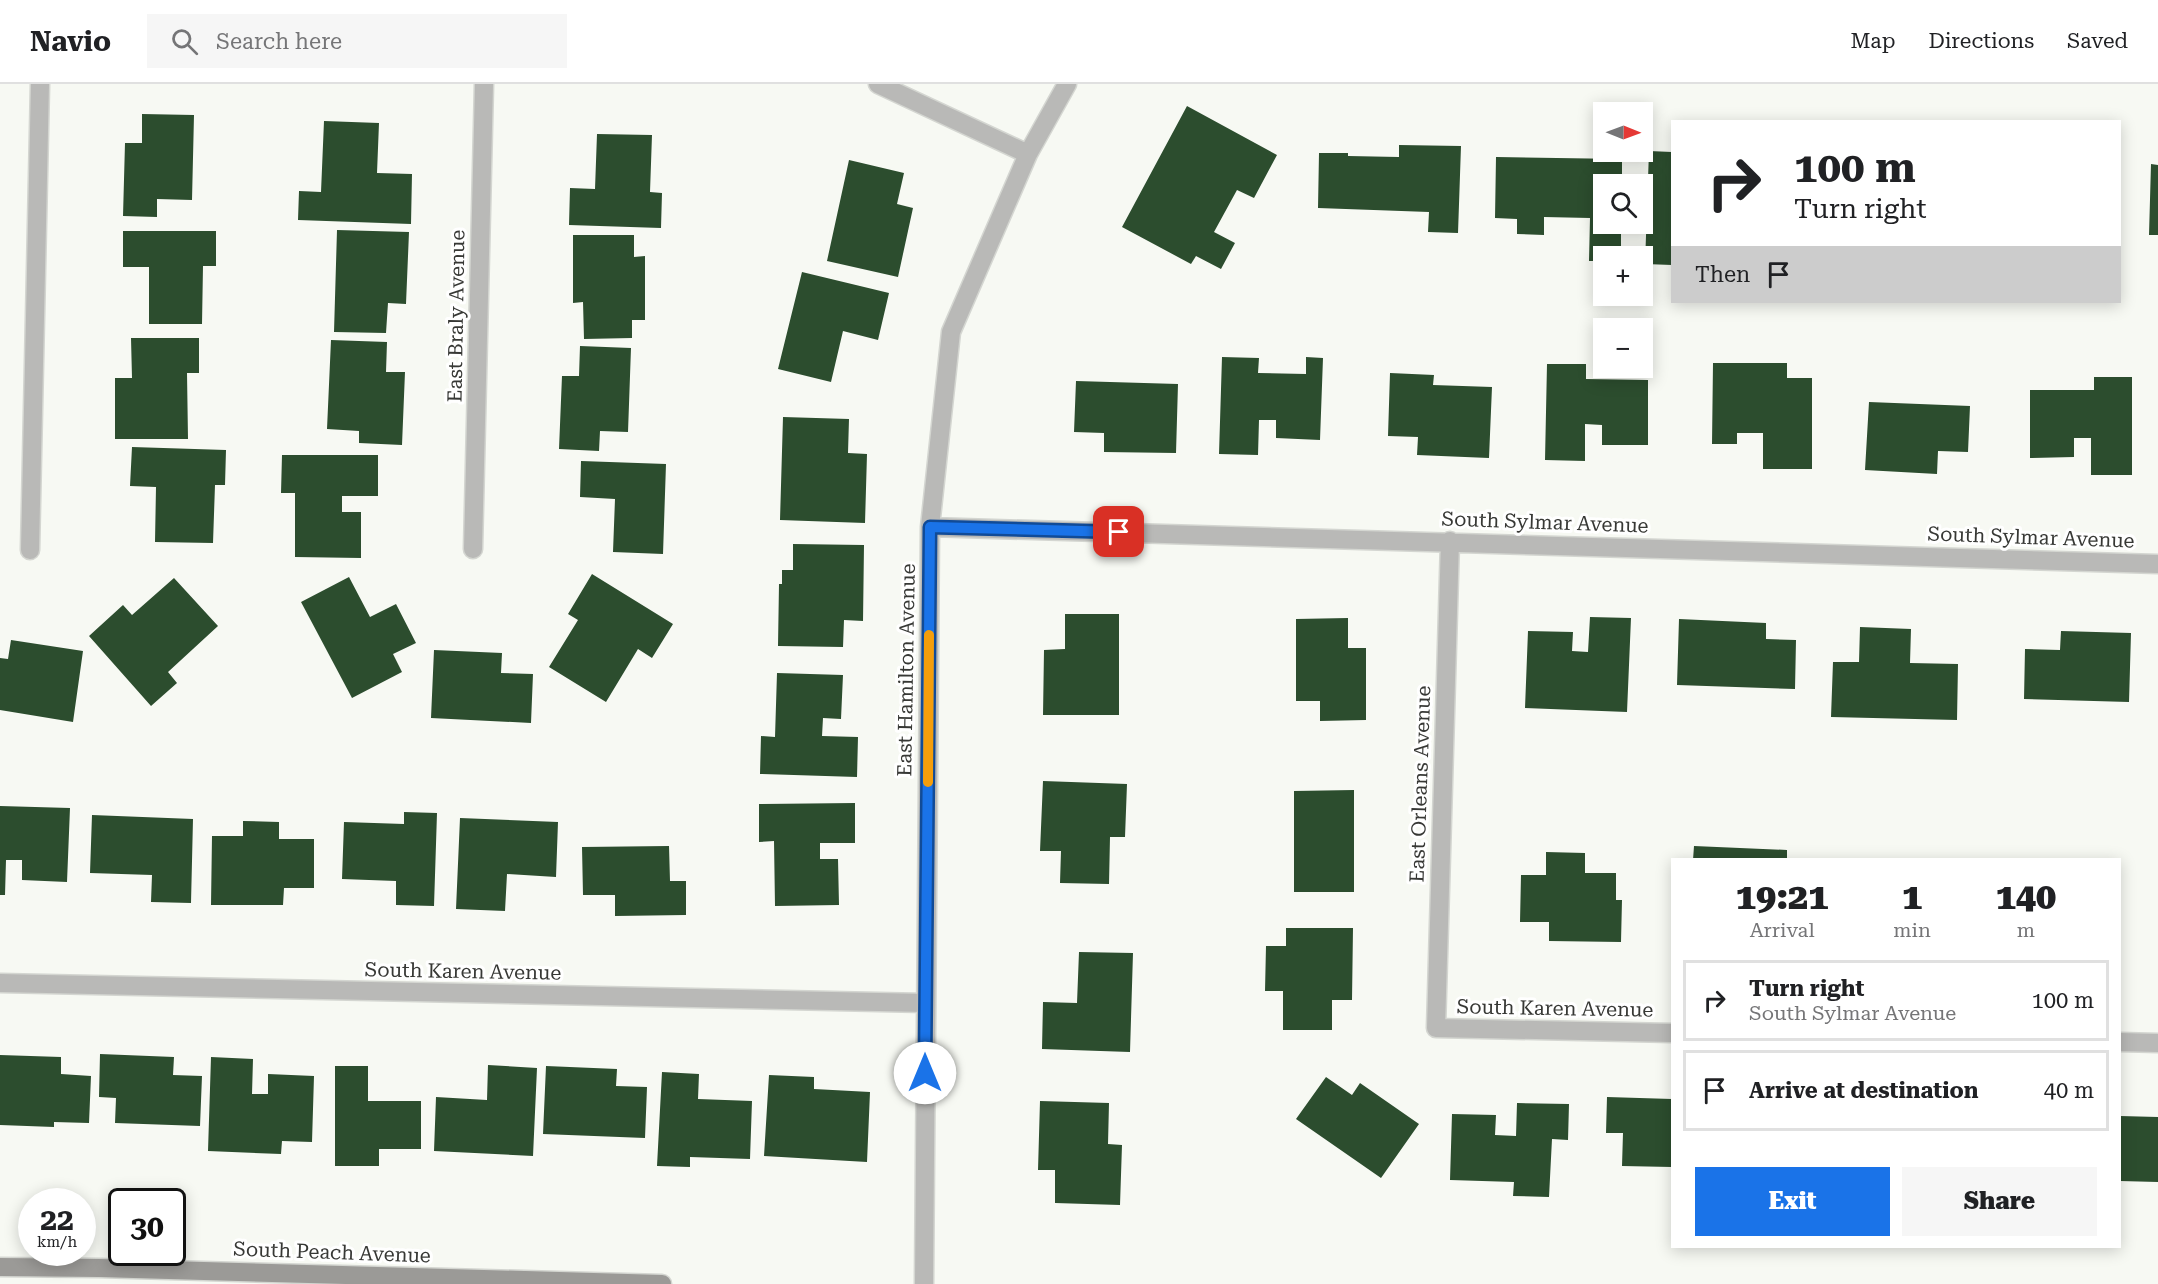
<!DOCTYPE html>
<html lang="en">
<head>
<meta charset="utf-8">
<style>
  body { margin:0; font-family:"Roboto Serif",serif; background:#f6f6f6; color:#202124; height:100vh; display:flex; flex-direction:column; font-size:22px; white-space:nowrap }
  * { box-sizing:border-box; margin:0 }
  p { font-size:20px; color:#757577 }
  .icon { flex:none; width:33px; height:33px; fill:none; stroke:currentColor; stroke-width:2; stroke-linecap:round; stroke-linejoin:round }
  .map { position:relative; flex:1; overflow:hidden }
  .panel { position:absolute; left:1671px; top:774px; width:450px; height:390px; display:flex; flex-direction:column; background:#fff; border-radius:0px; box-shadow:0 3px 15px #0003 }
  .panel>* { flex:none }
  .guide { position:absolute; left:1671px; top:36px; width:450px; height:183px; border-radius:0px; box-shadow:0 3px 15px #0003; background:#fff; color:#202124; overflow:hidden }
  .needle { width:39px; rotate:91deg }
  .controls { position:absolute; left:1593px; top:18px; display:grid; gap:12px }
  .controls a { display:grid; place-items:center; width:60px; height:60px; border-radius:0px; background:#fff; box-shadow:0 3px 15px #0003; font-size:30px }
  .speed { position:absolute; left:18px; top:1104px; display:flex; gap:12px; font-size:30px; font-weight:700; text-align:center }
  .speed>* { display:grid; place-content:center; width:78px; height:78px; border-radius:50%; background:#fff; box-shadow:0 3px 15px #0003; line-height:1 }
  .speed small { font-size:15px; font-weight:400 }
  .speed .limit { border:3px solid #111; border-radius:9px; background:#fff; color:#111 }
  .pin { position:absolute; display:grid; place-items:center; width:51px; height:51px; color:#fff; margin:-26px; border-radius:12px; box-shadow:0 3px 9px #0006 }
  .me { position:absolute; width:66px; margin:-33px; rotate:0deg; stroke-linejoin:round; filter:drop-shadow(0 0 4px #0008) }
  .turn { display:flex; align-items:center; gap:21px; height:126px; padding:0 24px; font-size:27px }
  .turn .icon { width:78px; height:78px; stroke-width:2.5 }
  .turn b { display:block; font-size:42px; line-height:51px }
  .then { display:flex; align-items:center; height:57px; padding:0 24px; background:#0003; gap:12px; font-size:22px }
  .eta { display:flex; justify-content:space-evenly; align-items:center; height:102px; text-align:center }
  .eta b { font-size:36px; font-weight:800; line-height:42px }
  .action { display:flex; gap:12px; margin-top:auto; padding:12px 24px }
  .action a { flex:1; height:69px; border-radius:0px; background:#1a73e8; color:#fff; font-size:24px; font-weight:800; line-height:69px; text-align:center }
  .action a+a { background:#f6f6f6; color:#202124 }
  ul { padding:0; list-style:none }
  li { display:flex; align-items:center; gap:18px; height:81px; margin:0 12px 9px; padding:0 12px; border:3px solid #e0e0e0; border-radius:0px }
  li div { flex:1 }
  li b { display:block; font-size:22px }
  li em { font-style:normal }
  header { display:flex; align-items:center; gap:36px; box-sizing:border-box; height:84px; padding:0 30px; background:#fff; border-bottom:2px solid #e0e0e0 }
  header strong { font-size:28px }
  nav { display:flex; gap:33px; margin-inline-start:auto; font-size:21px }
  .search { width:420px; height:54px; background:#f6f6f6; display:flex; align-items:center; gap:15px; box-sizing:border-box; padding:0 21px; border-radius:0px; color:#757577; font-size:22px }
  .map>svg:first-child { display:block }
  .building { fill:#2c4d2e }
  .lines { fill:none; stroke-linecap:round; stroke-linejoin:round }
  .minor-casing { stroke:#d4d6d1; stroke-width:21 }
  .secondary-casing { stroke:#d4d6d1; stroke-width:21 }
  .minor { stroke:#b9b9b7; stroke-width:18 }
  .secondary { stroke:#9b9a97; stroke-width:18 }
  .route-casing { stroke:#114b97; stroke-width:15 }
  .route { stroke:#1a73e8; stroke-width:10 }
  .slow { stroke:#f59e0b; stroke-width:10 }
  .labels { text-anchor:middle; stroke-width:6; stroke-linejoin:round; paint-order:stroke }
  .street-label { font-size:20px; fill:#373835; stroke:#fff }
</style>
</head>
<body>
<header>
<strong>Navio</strong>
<div class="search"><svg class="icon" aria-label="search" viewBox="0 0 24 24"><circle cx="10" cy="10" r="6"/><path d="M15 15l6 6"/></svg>Search here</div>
<nav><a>Map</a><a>Directions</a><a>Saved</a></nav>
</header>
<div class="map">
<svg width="2158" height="1200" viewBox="0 0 2158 1200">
  <rect width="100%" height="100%" fill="#f7f9f3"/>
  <path class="building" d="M1187 22 1277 71 1254 114 1237 106 1214 148 1235 159 1221 185 1196 172 1191 180 1122 143Z
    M142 30 194 31 192 116 157 115V133L123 132 125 59H142Z
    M324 37 379 39 377 89 412 90 411 140 298 136 299 107 321 108Z
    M597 50 652 51 650 108 662 109 661 144 569 141 570 104 595 105Z
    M1399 61 1461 62 1458 149 1428 148 1429 128 1318 124 1319 69H1348V72L1399 73Z
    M1649 67 1672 68V181L1645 180Z
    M1496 73 1622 75V100H1604V140H1621V172H1604V177H1589L1590 134 1544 133V151L1517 150V135L1495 134Z
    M849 76 904 89 897 120 913 124 898 193 827 177Z
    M2151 80 2158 81V151H2149Z
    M337 146 409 148 406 220 388 219 386 249 334 248Z
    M123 147H216V182H203L202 240H149V183H123Z
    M573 151H634V173L645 172V236H632V254L584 255 583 218 573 219Z
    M802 188 889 209 878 256 843 247 831 298 778 285Z
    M131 254H199V289H187L188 355H115V294H132Z
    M331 256 387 258 386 288H405L402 361 359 359V347L327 345Z
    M580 262 631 264 628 348 600 347 599 367 559 365 562 292H579Z
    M1222 273 1259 274 1258 289 1306 290V273L1323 274 1320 356 1276 354V336H1259L1258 371 1219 370Z
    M1713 279H1787V294H1812V385H1763V349H1737V360H1712Z
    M1547 280H1586V295L1648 296V361H1602V341L1585 340V377L1545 376Z
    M1390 289 1434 291 1433 301 1492 303 1489 374 1417 371 1418 353 1388 352Z
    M2094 293H2132V391H2091V354H2074V373L2030 374V306H2094Z
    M1076 297 1178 300 1176 369 1104 368V349L1074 348Z
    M1869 318 1970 322 1968 368 1938 367 1937 390 1865 386Z
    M783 333 849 335 848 369 867 370 865 439 780 436Z
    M132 363 226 366 225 401H215L213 459 155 458 156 403 130 402Z
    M282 371H378V412H342V428H361V474L295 473V409H281Z
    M581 377 666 380 663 470 613 468 615 415 580 413Z
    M793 460 864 461 863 537 844 536 843 563 778 562 779 500H782V486H793Z
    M592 490 673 540 652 574 638 565 606 618 549 583 578 536 568 530Z
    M349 493 370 533 396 520 416 559 393 570 402 588 352 614 301 518Z
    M174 494 218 542 168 588 177 599 151 622 89 552 123 521 132 531Z
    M1065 530H1119V631H1043L1044 566 1065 565Z
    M1590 533 1631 534 1627 628 1525 624 1528 547 1573 548 1572 567 1588 568Z
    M1348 534V564H1366V636L1320 637V617H1296V535Z
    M1679 535 1766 539V555L1796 556 1795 605 1677 601Z
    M1860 543 1911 545 1910 579 1958 580 1957 636 1831 633 1833 578H1859Z
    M2061 547 2131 549 2129 618 2024 615 2025 565 2060 566Z
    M11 556 83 567 73 638 0 626V574L8 575Z
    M434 566 502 569 501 589 533 590 531 639 431 634Z
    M777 589 843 591 841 635 823 634 822 652 858 653 857 693 760 690 761 652 775 653Z
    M1043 697 1127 700 1125 753H1110L1109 800 1060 799 1061 767H1040Z
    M1354 706V808H1294V707Z
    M855 719V759H820V775H838L839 821 775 822 774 757 759 758V720Z
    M0 722 70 724 67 798 22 796V776H6L5 811H0Z
    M404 728 437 729 434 822 396 821V797L342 795 344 738 404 740Z
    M92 731 193 735 191 819 151 818 152 791 90 789Z
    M460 734 558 738 556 793 507 790 505 827 456 825Z
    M243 737 279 738V755H314V804H284L283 821H211L212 752H243Z
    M669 762 670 797H686V831L615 832V811H583L582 763Z
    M1694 762 1787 766V776H1693Z
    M1546 768 1585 769V789H1616V816H1622L1621 858 1549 857V838H1520L1521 791H1546Z
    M1286 844H1353L1352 916H1332V946H1283V907H1265L1266 862H1286Z
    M1079 868 1133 869 1130 968 1042 965 1043 918 1077 919Z
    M100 970 174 973 173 991 202 992 200 1042 115 1039 116 1014 99 1013Z
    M0 971 61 973V990L91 992 89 1039 54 1038V1043L0 1041Z
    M211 973 253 975 252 1010H268V990L314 992 312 1058 282 1057 281 1070 208 1067Z
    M488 981 537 984 533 1072 434 1067 436 1013 487 1016Z
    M335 982H368V1017H421V1065H379V1082H335Z
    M546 982 617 985 616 1002 647 1003 645 1054 543 1050Z
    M662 988 699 990 698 1015 752 1017 750 1075 690 1073V1083L657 1082Z
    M769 991 814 993V1005L870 1008 867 1078 764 1072Z
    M1326 993 1352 1011 1360 999 1419 1040 1381 1094 1296 1035Z
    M1607 1013 1672 1015V1083L1622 1082 1623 1049H1606Z
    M1040 1017 1109 1019 1108 1060 1122 1061 1120 1121 1055 1119V1086H1038Z
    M1517 1019 1569 1020 1568 1056 1552 1055 1549 1113 1513 1112 1514 1098 1450 1096 1452 1030 1496 1031 1495 1051 1516 1052Z
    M2120 1032 2158 1033V1098L2120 1097Z"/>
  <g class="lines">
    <g class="minor-casing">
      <path id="minor" d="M878 0 1028 70
        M930 443 2158 480
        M1450 457 1436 944 1672 949
        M473 465 484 0
        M30 466 40 0
        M0 899 925 919
        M2120 958 2158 959
        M924 1200 930 443 951 248 1028 70 1067 0"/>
    </g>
    <g class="secondary-casing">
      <path id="secondary" d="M0 1183 99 1184 662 1200"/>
    </g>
    <use href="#minor" class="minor"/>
    <use href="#secondary" class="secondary"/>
  </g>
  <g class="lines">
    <g class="route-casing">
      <path id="route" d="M925 989 930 443 1119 448"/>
    </g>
    <use href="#route" class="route"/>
    <path class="slow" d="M928 698 929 551"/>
  </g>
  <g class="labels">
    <g class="street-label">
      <text transform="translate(456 232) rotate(-89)" y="7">East Braly Avenue</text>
      <text transform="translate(1545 438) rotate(2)" y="7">South Sylmar Avenue</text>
      <text transform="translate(2031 453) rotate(2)" y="7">South Sylmar Avenue</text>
      <text transform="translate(906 586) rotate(-89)" y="7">East Hamilton Avenue</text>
      <text transform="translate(1420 700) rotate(-88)" y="7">East Orleans Avenue</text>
      <text transform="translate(463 887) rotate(1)" y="7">South Karen Avenue</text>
      <text transform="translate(1555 924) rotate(1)" y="7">South Karen Avenue</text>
      <text transform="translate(332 1168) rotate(2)" y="7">South Peach Avenue</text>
    </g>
  </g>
</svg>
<div class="controls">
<a><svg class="needle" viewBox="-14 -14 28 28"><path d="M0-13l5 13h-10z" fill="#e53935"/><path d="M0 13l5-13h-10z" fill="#757577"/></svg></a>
<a><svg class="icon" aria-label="search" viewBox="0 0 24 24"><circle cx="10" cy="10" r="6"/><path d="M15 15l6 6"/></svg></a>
<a>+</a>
<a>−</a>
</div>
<div class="speed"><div>22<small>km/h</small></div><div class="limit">30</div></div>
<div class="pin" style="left:1119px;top:448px;background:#d93025"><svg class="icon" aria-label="arrive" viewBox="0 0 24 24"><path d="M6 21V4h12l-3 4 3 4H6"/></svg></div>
<svg class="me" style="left:925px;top:989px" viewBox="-20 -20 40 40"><circle r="19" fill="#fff"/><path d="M0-13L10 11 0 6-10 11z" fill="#1a73e8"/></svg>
<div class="guide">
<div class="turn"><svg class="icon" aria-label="right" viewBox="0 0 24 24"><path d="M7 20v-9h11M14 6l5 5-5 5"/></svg><div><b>100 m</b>Turn right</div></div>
<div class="then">Then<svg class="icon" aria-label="arrive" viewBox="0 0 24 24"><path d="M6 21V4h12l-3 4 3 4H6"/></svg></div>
</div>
<section class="panel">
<div class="eta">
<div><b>19:21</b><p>Arrival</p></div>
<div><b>1</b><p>min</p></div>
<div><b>140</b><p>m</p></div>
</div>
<ul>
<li><svg class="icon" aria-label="right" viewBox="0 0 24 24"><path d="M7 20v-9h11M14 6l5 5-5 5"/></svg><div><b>Turn right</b><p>South Sylmar Avenue</p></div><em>100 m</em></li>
<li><svg class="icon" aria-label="arrive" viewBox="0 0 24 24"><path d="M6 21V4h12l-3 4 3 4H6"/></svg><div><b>Arrive at destination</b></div><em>40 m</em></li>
</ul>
<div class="action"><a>Exit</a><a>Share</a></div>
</section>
</div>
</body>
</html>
